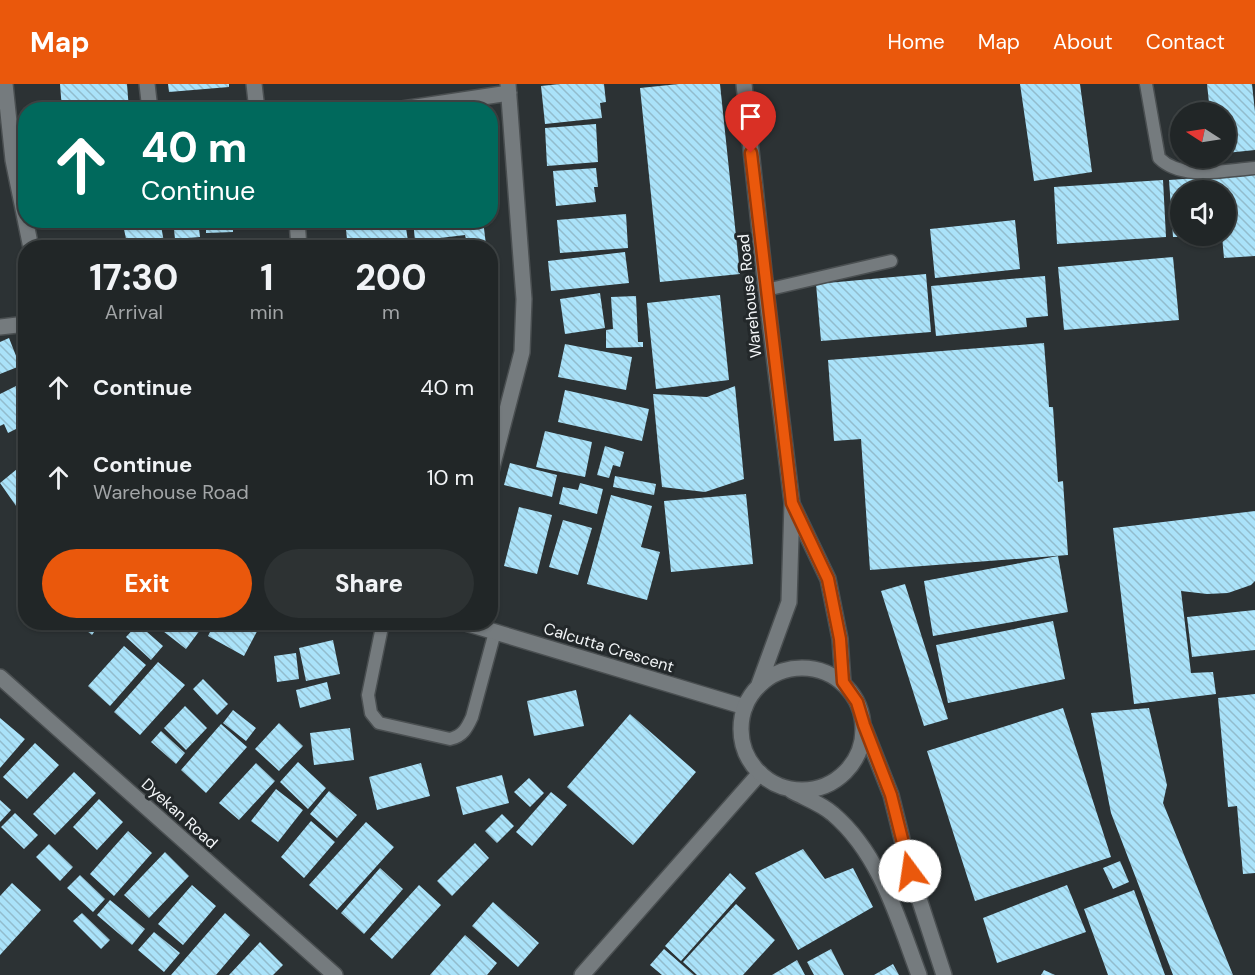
<!DOCTYPE html>
<html lang="en">
<head>
<meta charset="utf-8">
<style>
  body { margin:0; font-family:"DM Sans",sans-serif; background:#2d3233; color:#f1f3f6; height:100vh; display:flex; flex-direction:column; font-size:22px; white-space:nowrap }
  * { box-sizing:border-box; margin:0 }
  p { font-size:20px; color:#a2a5a7 }
  .icon { flex:none; width:33px; height:33px; fill:none; stroke:currentColor; stroke-width:2; stroke-linecap:round; stroke-linejoin:round }
  .map { position:relative; flex:1; overflow:hidden }
  .sheet { position:absolute; left:18px; top:156px; width:480px; height:390px; display:flex; flex-direction:column; background:#212627; border-radius:24px; box-shadow:0 2px 4px #0004,0 0 0 2px #3e4344 }
  .sheet>* { flex:none }
  .banner { position:absolute; left:18px; top:18px; width:480px; height:126px; border-radius:24px; box-shadow:0 2px 4px #0004,0 0 0 2px #3e4344; background:#00695c; color:#fff; overflow:hidden }
  .needle { width:39px; rotate:282deg }
  .buttons { position:absolute; left:1170px; top:18px; display:grid; gap:12px }
  .buttons a { display:grid; place-items:center; width:66px; height:66px; border-radius:50%; background:#212627; box-shadow:0 2px 4px #0004,0 0 0 2px #3e4344; font-size:30px }
  .pin { position:absolute; display:grid; place-items:center; width:51px; height:51px; color:#fff; margin:-62px -26px; border-radius:50% 50% 50% 0; rotate:-45deg; box-shadow:0 0 6px #0007 }
  .pin .icon { rotate:45deg }
  .me { position:absolute; width:66px; margin:-33px; rotate:346deg; stroke-linejoin:round; filter:drop-shadow(0 0 4px #0008) }
  .turn { display:flex; align-items:center; gap:21px; height:126px; padding:0 24px; font-size:27px }
  .turn .icon { width:78px; height:78px; stroke-width:2.5 }
  .turn b { display:block; font-size:42px; line-height:51px }
  .eta { display:flex; justify-content:space-evenly; align-items:center; height:102px; text-align:center }
  .eta b { font-size:36px; font-weight:800; line-height:42px }
  .button { display:flex; gap:12px; margin-top:auto; padding:12px 24px }
  .button a { flex:1; height:69px; border-radius:36px; background:#ea580c; color:#fff; font-size:24px; font-weight:800; line-height:69px; text-align:center }
  .button a+a { background:#2d3233; color:#f1f3f6 }
  ul { padding:0; list-style:none }
  li { display:flex; align-items:center; gap:18px; height:90px; padding:0 24px }
  li div { flex:1 }
  li b { display:block; font-size:22px }
  li em { font-style:normal }
  header { display:flex; align-items:center; gap:36px; box-sizing:border-box; height:84px; padding:0 30px; background:#ea580c; color:#fff }
  header strong { font-size:28px }
  nav { display:flex; gap:33px; margin-inline-start:auto; font-size:21px }
  .map>svg:first-child { display:block }
  .building { fill:url(#building-back-hatch) }
  .lines { fill:none; stroke-linecap:round; stroke-linejoin:round }
  .service-casing { stroke:#4a4f51; stroke-width:15 }
  .minor-casing { stroke:#4a4f51; stroke-width:18 }
  .secondary-casing { stroke:#4a4f51; stroke-width:18 }
  .service { stroke:#757b7e; stroke-width:12 }
  .minor { stroke:#757b7e; stroke-width:15 }
  .secondary { stroke:#757b7e; stroke-width:15 }
  .route-casing { stroke:#983908; stroke-width:15 }
  .route { stroke:#ea580c; stroke-width:10 }
  .labels { text-anchor:middle; stroke-width:6; stroke-linejoin:round; paint-order:stroke }
  .street-label { font-size:16px; fill:#f2f5f7; stroke:#23282a }
</style>
</head>
<body>
<header>
<strong>Map</strong>
<nav><a>Home</a><a>Map</a><a>About</a><a>Contact</a></nav>
</header>
<div class="map">
<svg width="1255" height="891" viewBox="0 0 1255 891">
  <defs>
    <pattern id="building-back-hatch" width="6" height="6" patternUnits="userSpaceOnUse" patternTransform="scale(1.5)"><rect width="6" height="6" fill="#aae2f9"/><path d="M-1 5l2 2M0 0l6 6M5-1l2 2" fill="none" stroke="#92bccd"/></pattern>
  </defs>
  <rect width="100%" height="100%" fill="#2c3234"/>
  <path class="building" d="M60 0H127L129 26H62Z
    M168 0H229V3L169 8Z
    M560 0H604L606 18 600 19 602 34 545 40 541 2Z
    M679 0H720L740 190 660 198 640 4Z
    M1020 0H1080L1092 88 1034 97Z
    M1207 0H1252L1255 28V66L1226 69V28H1210Z
    M596 40 598 78 547 82 545 44Z
    M596 84 598 103H594L596 118 556 122 553 87Z
    M1255 90V172L1224 174 1222 152H1226V106H1180V153H1173L1169 96Z
    M1163 96 1166 153 1057 160 1054 103Z
    M626 130 628 164 560 169 557 136Z
    M122 136H160L165 164H128Z
    M173 136H198L200 153 175 155Z
    M206 136 233 138V148L206 149Z
    M413 136H483L486 161 475 162 474 154 466 155 465 151 415 157Z
    M1015 136 1020 185 935 194 930 145Z
    M405 137 409 164H348L346 146Z
    M271 155V164H219V159Z
    M625 168 629 199 551 207 548 177Z
    M1173 173 1179 236 1064 246 1058 183Z
    M926 190 931 248 821 257 816 200Z
    M1045 192 1048 232 1026 234 1027 243 936 252 931 202Z
    M600 209 605 244 565 250 560 215Z
    M720 211 729 296 656 305 647 219Z
    M636 212 638 258H643V263L606 264V246L613 245 611 213Z
    M9 254 20 282 0 290V258Z
    M1044 259 1049 323H1053L1058 398 1063 397 1068 471 870 486 861 355 834 357 828 276Z
    M565 260 632 273 626 306 558 293Z
    M26 297V340L8 349 4 340 0 342V310Z
    M735 302 744 395 705 408 662 403 653 310 707 313Z
    M565 306 649 325 642 357 558 338Z
    M545 347 592 358 585 393 536 383Z
    M605 362 624 368 620 383 613 381 609 394 597 391Z
    M510 379 557 391 552 413 504 401Z
    M17 385 26 398V426L21 429 0 399Z
    M615 392 656 400 654 411 613 403Z
    M580 399 603 405 597 430 559 420 563 403 578 406Z
    M746 410 753 480 671 488 664 417Z
    M611 411 652 422 641 463 660 468 647 516 587 500Z
    M519 423 552 431 537 490 504 482Z
    M1255 427V497L1251 501 1228 509 1207 510 1181 507 1191 589 1213 588 1216 610 1134 620 1113 444Z
    M563 436 592 444 578 491 549 483Z
    M1058 472 1068 528 933 552 924 497Z
    M905 500 948 635 924 642 881 507Z
    M1255 526V566L1192 573 1187 533Z
    M1053 537 1065 595 948 619 936 561Z
    M76 538H101L92 551Z
    M155 538H206L186 565 154 540Z
    M215 538H262L244 572 208 552Z
    M138 540 163 562 151 576 126 553Z
    M333 556 340 590 306 597 299 564Z
    M124 562 146 581 110 622 88 602Z
    M296 569 299 595 277 598 274 572Z
    M158 578 185 601 140 651 114 628Z
    M203 595 228 620 217 631 193 605Z
    M327 598 331 615 300 624 296 606Z
    M576 606 584 642 534 652 527 617Z
    M1255 610V789L1243 790 1237 722 1228 723 1218 614Z
    M185 622 207 644 186 666 164 644Z
    M1063 624 1111 773 975 817 927 667Z
    M1149 624 1167 701 1163 719 1233 891H1173L1111 729 1091 629Z
    M233 626 256 644 246 657 223 639Z
    M630 630 696 688 633 761 567 703Z
    M0 634 25 655 0 684Z
    M279 639 303 662 279 687 255 665Z
    M221 640 247 663 206 709 181 686Z
    M350 644 354 676 314 681 310 649Z
    M161 647 185 669 176 680 151 658Z
    M35 659 59 681 27 715 3 693Z
    M298 678 326 704 308 725 280 698Z
    M256 679 275 697 239 736 219 719Z
    M421 679 430 712 377 726 369 693Z
    M74 688 96 709 55 751 33 730Z
    M502 691 509 719 463 731 456 703Z
    M529 694 544 709 530 723 514 708Z
    M276 705 303 726 278 758 251 737Z
    M329 707 357 731 337 754 310 730Z
    M551 708 567 721 532 762 516 748Z
    M99 715 123 738 97 766 73 743Z
    M0 716 11 726 0 738Z
    M15 729 38 751 24 765 1 743Z
    M502 730 514 742 497 759 485 747Z
    M311 737 335 758 304 794 281 773Z
    M366 738 394 763 337 826 309 801Z
    M128 747 152 769 114 812 90 790Z
    M475 759 489 774 452 812 437 797Z
    M49 760 73 783 60 797 36 773Z
    M803 765 825 795 853 784 873 823 798 866 755 789Z
    M165 768 189 792 149 834 124 811Z
    M1120 777 1129 798 1113 805 1103 784Z
    M380 784 403 805 364 850 341 829Z
    M730 789 746 804 681 877 665 862Z
    M80 791 105 815 93 828 67 804Z
    M12 799 41 826 0 871V812Z
    M192 801 216 822 183 861 158 840Z
    M419 801 441 821 392 875 370 855Z
    M1067 801 1086 848 997 879 983 834Z
    M1134 806 1165 891H1108L1084 825Z
    M110 816 145 845 132 861 97 831Z
    M493 818 539 859 518 883 472 842Z
    M736 820 775 856 743 891H697L683 878Z
    M82 829 110 856 101 865 73 837Z
    M225 829 250 851 216 891H171Z
    M154 848 180 869 164 888 138 866Z
    M465 851 497 879 487 891H430Z
    M260 858 283 881 273 891H229Z
    M664 865 694 891H662L650 881Z
    M831 865 844 891H814L807 878Z
    M797 876 805 891H772Z
    M893 880 899 891H874Z
    M1044 886 1055 891H1041Z"/>
  <g class="lines">
    <g class="service-casing">
      <path id="service" d="M1146 0 1159 74C1182 97 1225 86 1255 84
        M766 206 891 177
        M383 538 368 611 371 629 379 639 450 655C463 652 467 644 472 633L495 548"/>
    </g>
    <g class="minor-casing">
      <path id="minor" d="M5 0 13 76 31 164
        M147 0 150 26
        M254 0 257 26
        M396 26 509 9
        M297 136 299 164
        M0 243 26 240
        M490 391 522 268 524 215 508 0
        M462 538 745 623
        M0 593 335 891
        M582 891 760 689"/>
    </g>
    <g class="secondary-casing">
      <path id="secondary" d="M744 0 766 206 792 419 789 518 758 603
        M793 422 828 495 840 555 843 598
        M741 645a61 61 0 1 1 122 0a61 61 0 1 1-122 0Z
        M864 643 891 711 910 787 944 891
        M792 707C805 714 822 720 833 730 880 770 898 835 919 891"/>
    </g>
    <use href="#service" class="service"/>
    <use href="#minor" class="minor"/>
    <use href="#secondary" class="secondary"/>
  </g>
  <g class="lines">
    <g class="route-casing">
      <path id="route" d="M751 69 792 419 828 495 840 555 843 598 857 618 864 641 891 711 910 787"/>
    </g>
    <use href="#route" class="route"/>
  </g>
  <g class="labels">
    <g class="street-label">
      <text transform="translate(749 212) rotate(-96)" y="6">Warehouse Road</text>
      <text transform="translate(609 563) rotate(17)" y="6">Calcutta Crescent</text>
      <text transform="translate(180 729) rotate(42)" y="6">Dyekan Road</text>
    </g>
  </g>
</svg>
<div class="buttons">
<a><svg class="needle" viewBox="-14 -14 28 28"><path d="M0-13l5 13h-10z" fill="#e53935"/><path d="M0 13l5-13h-10z" fill="#a2a5a7"/></svg></a>
<a><svg class="icon" aria-label="sound" viewBox="0 0 24 24"><path d="M4 9h4l5-4v14l-5-4H4zM17 9q2 3 0 6"/></svg></a>
</div>
<div class="pin" style="left:751px;top:69px;background:#d93025"><svg class="icon" aria-label="arrive" viewBox="0 0 24 24"><path d="M6 21V4h12l-3 4 3 4H6"/></svg></div>
<svg class="me" style="left:910px;top:787px" viewBox="-20 -20 40 40"><circle r="19" fill="#fff"/><path d="M0-13L10 11 0 6-10 11z" fill="#ea580c"/></svg>
<div class="banner">
<div class="turn"><svg class="icon" aria-label="ahead" viewBox="0 0 24 24"><path d="M12 20V5M6 11l6-6 6 6"/></svg><div><b>40 m</b>Continue</div></div>
</div>
<section class="sheet">
<div class="eta">
<div><b>17:30</b><p>Arrival</p></div>
<div><b>1</b><p>min</p></div>
<div><b>200</b><p>m</p></div>
</div>
<ul>
<li><svg class="icon" aria-label="ahead" viewBox="0 0 24 24"><path d="M12 20V5M6 11l6-6 6 6"/></svg><div><b>Continue</b></div><em>40 m</em></li>
<li><svg class="icon" aria-label="ahead" viewBox="0 0 24 24"><path d="M12 20V5M6 11l6-6 6 6"/></svg><div><b>Continue</b><p>Warehouse Road</p></div><em>10 m</em></li>
</ul>
<div class="button"><a>Exit</a><a>Share</a></div>
</section>
</div>
</body>
</html>
